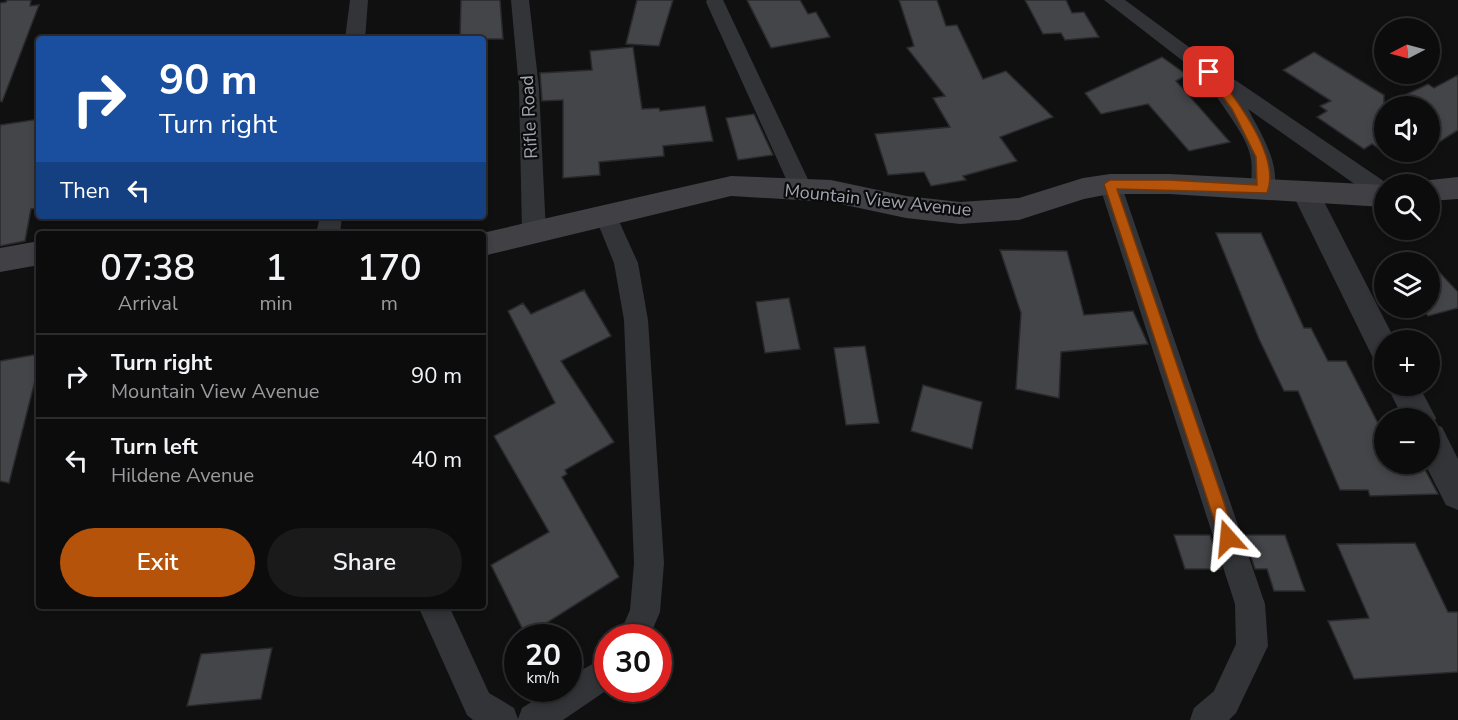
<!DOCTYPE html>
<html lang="en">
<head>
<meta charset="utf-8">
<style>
  body { margin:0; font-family:"Nunito Sans",sans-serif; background:#1a1a1b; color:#f1f3f6; height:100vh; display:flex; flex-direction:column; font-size:22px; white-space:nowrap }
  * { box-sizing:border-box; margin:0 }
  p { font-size:20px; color:#9a9b9d }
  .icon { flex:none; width:33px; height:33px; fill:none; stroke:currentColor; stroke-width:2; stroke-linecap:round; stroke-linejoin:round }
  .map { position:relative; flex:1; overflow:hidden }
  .panel { position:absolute; left:36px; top:231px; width:450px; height:378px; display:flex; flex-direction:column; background:#0c0c0d; border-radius:6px; box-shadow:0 3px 9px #0003,0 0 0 2px #2c2c2e }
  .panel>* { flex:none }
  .guide { position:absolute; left:36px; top:36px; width:450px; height:183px; border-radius:6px; box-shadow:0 3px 9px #0003,0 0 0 2px #2c2c2e; background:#1a4fa0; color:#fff; overflow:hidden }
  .needle { width:39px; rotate:264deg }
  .fabs { position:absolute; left:1374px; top:18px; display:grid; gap:12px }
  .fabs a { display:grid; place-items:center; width:66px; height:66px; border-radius:50%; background:#0c0c0d; box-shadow:0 3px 9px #0003,0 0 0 2px #2c2c2e; font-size:30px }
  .speed { position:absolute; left:504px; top:624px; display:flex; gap:12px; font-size:30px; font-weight:700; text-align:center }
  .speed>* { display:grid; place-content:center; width:78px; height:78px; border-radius:50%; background:#0c0c0d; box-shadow:0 3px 9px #0003,0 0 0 2px #2c2c2e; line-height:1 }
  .speed small { font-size:15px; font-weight:400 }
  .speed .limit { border:9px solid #d22; background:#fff; color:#111 }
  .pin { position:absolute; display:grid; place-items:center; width:51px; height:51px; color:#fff; margin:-26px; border-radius:12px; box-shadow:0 3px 9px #0006 }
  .me { position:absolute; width:66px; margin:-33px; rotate:342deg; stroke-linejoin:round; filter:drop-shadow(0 0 4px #0008) }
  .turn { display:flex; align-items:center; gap:21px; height:126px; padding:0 24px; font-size:27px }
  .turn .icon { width:78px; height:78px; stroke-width:2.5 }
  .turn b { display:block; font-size:42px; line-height:51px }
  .then { display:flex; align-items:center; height:57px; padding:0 24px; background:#0003; gap:12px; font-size:22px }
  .eta { display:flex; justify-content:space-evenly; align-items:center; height:102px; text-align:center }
  .eta b { font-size:36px; font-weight:600; line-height:42px }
  .button { display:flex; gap:12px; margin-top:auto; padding:12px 24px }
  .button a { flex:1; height:69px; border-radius:36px; background:#b45309; color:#fff; font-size:24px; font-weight:600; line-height:69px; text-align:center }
  .button a+a { background:#1a1a1b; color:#f1f3f6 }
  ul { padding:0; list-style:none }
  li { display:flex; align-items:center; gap:18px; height:84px; padding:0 24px; border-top:2px solid #2c2c2e }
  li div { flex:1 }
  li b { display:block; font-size:22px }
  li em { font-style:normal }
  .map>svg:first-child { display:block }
  .building { fill:#444549; stroke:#2a2a2d; stroke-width:1.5 }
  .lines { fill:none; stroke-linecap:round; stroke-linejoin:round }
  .minor { fill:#333438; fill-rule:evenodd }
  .tertiary { fill:#333438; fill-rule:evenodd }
  .secondary { fill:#404045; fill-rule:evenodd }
  .route { fill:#b45309; stroke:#753606; stroke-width:1.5 }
  .labels { text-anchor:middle; stroke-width:4.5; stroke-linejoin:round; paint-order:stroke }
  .street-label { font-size:18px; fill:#a2a5b1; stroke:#0b0b0c }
</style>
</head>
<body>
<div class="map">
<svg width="1458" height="720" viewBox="0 0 1458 720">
  <rect width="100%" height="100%" fill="#101011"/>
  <path class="building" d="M7 0H31L30 6 39 5 2 102 0 101V3L6 2Z
    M461 0H500L503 39H460Z
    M637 0H673L659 46 626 44Z
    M747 0H800L808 14 816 12 830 37 771 48Z
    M899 0H937L946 26 957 25 983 79 1006 71 1053 117 1000 137 1017 161 963 176 966 180 931 186 924 172 888 175 875 134 950 127 933 98 945 96 907 48 914 46Z
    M1025 0H1066L1072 13 1084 12 1099 37 1065 40 1061 33 1043 34Z
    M633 47 642 109 659 108 660 111 705 106 713 141 663 146 664 156 599 162 600 175 563 178V100L542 101 540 73 592 70 590 51Z
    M1314 52 1384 95V105L1428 84 1434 88 1458 75V130L1430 148V106H1384V152H1411L1396 160 1372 144 1364 149 1317 117 1327 111 1320 106 1331 101 1283 70Z
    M1162 57 1187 75 1176 81 1230 142 1189 151 1148 104 1101 114 1085 93Z
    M754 114 773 155 738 160 726 118Z
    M39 119V208L31 209 25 241 0 246V125Z
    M1216 233H1261L1304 328H1311L1328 361H1346L1384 435V464H1422L1438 494 1370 496 1368 490H1340L1298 391H1284L1259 339Z
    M1000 250 1067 251 1084 315 1133 311 1148 344 1061 352 1059 398 1016 389 1021 313Z
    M1426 258 1458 292V308L1428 316 1421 308H1430V262H1408Z
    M584 290 611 336 561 361 614 442 565 470 567 474 562 477 619 577 526 636 491 565 549 532 494 436 555 403 508 311 523 303 531 314Z
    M789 298 800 349 765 353 756 302Z
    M865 346 879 423 846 425 834 348Z
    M39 354V365L9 483 0 481V361Z
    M923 385 982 402 972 449 911 431Z
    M1174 535H1210L1221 569H1185Z
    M1244 535H1285L1305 591H1274L1267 569H1255Z
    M1415 543 1448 612H1458V672L1354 679 1328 621 1369 618 1337 544Z
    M272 648 261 699 187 706 201 654Z"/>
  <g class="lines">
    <path class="minor" d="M350 0H368L365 39H345Z
      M511 0H529L539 88 546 233 542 239 534 242 526 239 522 233 519 88Z
      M707 0H723L724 2 813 190 810 196 802 198 794 196 791 190 706 2Z
      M1104 0H1125L1216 67 1388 184H1384V201L1376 199 1248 109C1260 132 1285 170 1271 196L1263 198 1255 196C1249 184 1253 171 1251 159 1248 137 1223 108 1212 89L1214 85Z
      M1110 176 1118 178 1121 184 1265 604 1268 646 1236 713 1229 720H1190L1194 708 1214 691 1236 644 1235 604 1099 184 1102 178Z
      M605 205 613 208 638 263 648 320 664 563 660 612 649 638H618L630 610 634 563 624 320 614 263 594 214 597 208Z
      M320 216H342L340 234H316Z
      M418 606H449L489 693 514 708 518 719 522 708 553 688H568V678L608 655V688H610L563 720H473L467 715Z"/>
    <path class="tertiary" d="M1306 183 1316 186 1395 340H1384V362L1373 358 1292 193 1296 186Z
      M1387 386H1419L1436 418 1434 424 1442 427 1458 459V510L1446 505 1425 464H1430V418H1403Z"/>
    <path class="secondary" d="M1110 174H1169L1384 185V207L1169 194H1110L1084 199 1019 220 960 224 906 218 831 202 731 196 483 256V234H478L731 176 831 180 906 196 960 202 1019 198 1083 178Z
      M1458 177V199L1430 201V184H1419L1430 180Z
      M39 241V265L0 272V248Z"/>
  </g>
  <path class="route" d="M1209 69 1213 70C1234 96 1282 157 1267 193L1117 189 1236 538 1233 543 1228 545 1222 543 1220 538 1104 184 1110 180H1169L1257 185 1256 157 1232 109 1204 72Z"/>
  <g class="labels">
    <g class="street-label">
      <text transform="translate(529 117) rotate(-93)" y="6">Rifle Road</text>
      <text transform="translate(878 200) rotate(6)" y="6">Mountain View Avenue</text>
    </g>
  </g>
</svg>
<div class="fabs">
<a><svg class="needle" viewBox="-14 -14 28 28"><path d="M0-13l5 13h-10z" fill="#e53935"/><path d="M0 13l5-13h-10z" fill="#9a9b9d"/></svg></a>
<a><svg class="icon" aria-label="sound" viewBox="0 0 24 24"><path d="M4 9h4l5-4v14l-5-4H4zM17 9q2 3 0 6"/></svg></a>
<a><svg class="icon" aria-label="search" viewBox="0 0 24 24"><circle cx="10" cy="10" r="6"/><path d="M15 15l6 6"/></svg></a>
<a><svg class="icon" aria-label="layers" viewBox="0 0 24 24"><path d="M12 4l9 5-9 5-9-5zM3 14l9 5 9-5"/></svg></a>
<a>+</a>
<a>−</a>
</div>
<div class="speed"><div>20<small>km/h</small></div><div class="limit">30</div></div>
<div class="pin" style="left:1209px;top:72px;background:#d93025"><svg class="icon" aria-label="arrive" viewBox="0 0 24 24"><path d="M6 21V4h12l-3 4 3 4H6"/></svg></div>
<svg class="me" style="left:1228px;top:538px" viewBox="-20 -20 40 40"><path d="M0-17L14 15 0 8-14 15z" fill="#b45309" stroke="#fff" stroke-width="4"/></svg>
<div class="guide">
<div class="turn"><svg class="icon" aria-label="right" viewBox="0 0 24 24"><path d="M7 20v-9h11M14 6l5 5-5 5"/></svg><div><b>90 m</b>Turn right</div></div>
<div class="then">Then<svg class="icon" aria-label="left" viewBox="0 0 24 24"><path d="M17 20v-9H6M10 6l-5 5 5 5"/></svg></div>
</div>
<section class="panel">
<div class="eta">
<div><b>07:38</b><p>Arrival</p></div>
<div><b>1</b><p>min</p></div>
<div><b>170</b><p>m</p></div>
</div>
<ul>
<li><svg class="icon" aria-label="right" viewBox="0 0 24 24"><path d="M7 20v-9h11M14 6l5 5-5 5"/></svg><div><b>Turn right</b><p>Mountain View Avenue</p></div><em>90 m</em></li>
<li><svg class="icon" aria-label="left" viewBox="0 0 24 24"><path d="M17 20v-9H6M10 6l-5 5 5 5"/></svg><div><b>Turn left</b><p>Hildene Avenue</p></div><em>40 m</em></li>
</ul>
<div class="button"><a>Exit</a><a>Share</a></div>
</section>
</div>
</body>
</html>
